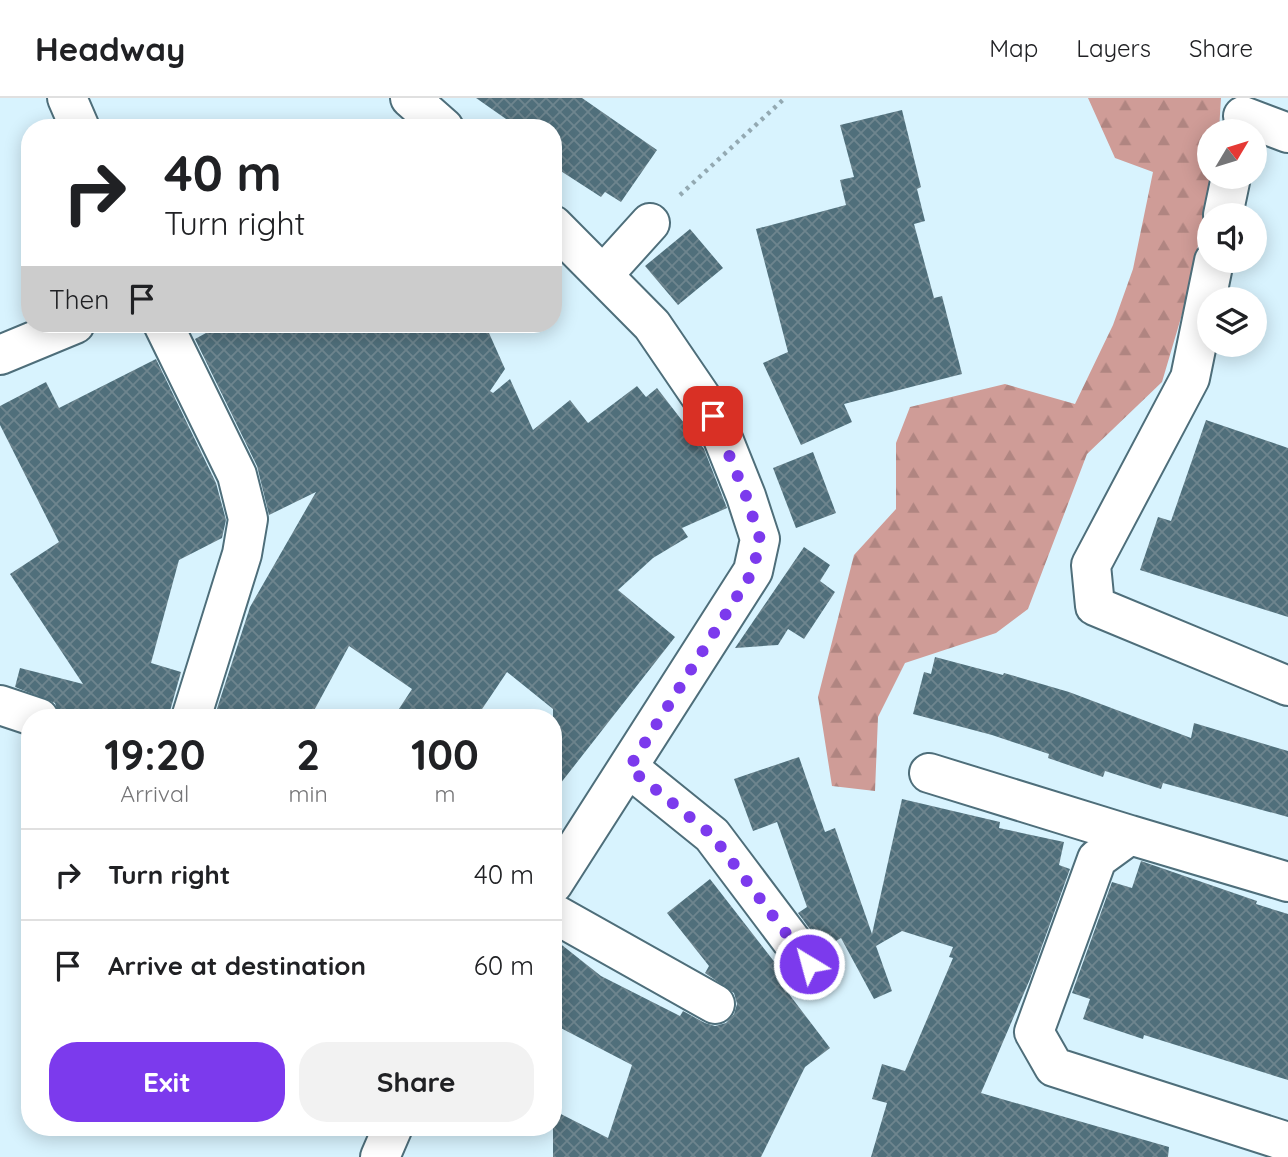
<!DOCTYPE html>
<html lang="en">
<head>
<meta charset="utf-8">
<style>
  body { margin:0; font-family:Quicksand,sans-serif; background:#f2f2f2; color:#202124; height:100vh; display:flex; flex-direction:column; font-size:26px; white-space:nowrap }
  * { box-sizing:border-box; margin:0 }
  p { font-size:23px; color:#757577 }
  .icon { flex:none; width:38px; height:38px; fill:none; stroke:currentColor; stroke-width:2; stroke-linecap:round; stroke-linejoin:round }
  .map { position:relative; flex:1; overflow:hidden }
  .panel { position:absolute; left:21px; top:611px; width:541px; height:427px; display:flex; flex-direction:column; background:#fff; border-radius:28px; box-shadow:0 4px 18px #0003 }
  .panel>* { flex:none }
  .banner { position:absolute; left:21px; top:21px; width:541px; height:214px; border-radius:28px; box-shadow:0 4px 18px #0003; background:#fff; color:#202124; overflow:hidden }
  .needle { width:46px; rotate:52deg }
  .buttons { position:absolute; left:1197px; top:21px; display:grid; gap:14px }
  .buttons a { display:grid; place-items:center; width:70px; height:70px; border-radius:50%; background:#fff; box-shadow:0 4px 18px #0003; font-size:35px }
  .pin { position:absolute; display:grid; place-items:center; width:60px; height:60px; color:#fff; margin:-30px; border-radius:14px; box-shadow:0 4px 10px #0006 }
  .me { position:absolute; width:77px; margin:-38px; rotate:323deg; stroke-linejoin:round; filter:drop-shadow(0 0 5px #0008) }
  .turn { display:flex; align-items:center; gap:24px; height:147px; padding:0 28px; font-size:32px }
  .turn .icon { width:91px; height:91px; stroke-width:2.5 }
  .turn b { display:block; font-size:49px; line-height:60px }
  .then { display:flex; align-items:center; height:66px; padding:0 28px; background:#0003; gap:14px; font-size:26px }
  .eta { display:flex; justify-content:space-evenly; align-items:center; height:119px; text-align:center }
  .eta b { font-size:42px; font-weight:700; line-height:49px }
  .button { display:flex; gap:14px; margin-top:auto; padding:14px 28px }
  .button a { flex:1; height:80px; border-radius:28px; background:#7c3aed; color:#fff; font-size:28px; font-weight:700; line-height:80px; text-align:center }
  .button a+a { background:#f2f2f2; color:#202124 }
  ul { padding:0; list-style:none }
  li { display:flex; align-items:center; gap:21px; height:91px; padding:0 28px; border-top:2px solid #e0e0e0 }
  li div { flex:1 }
  li b { display:block; font-size:26px }
  li em { font-style:normal }
  header { display:flex; align-items:center; gap:42px; box-sizing:border-box; height:98px; padding:0 35px; background:#fff; border-bottom:2px solid #e0e0e0 }
  header strong { font-size:33px }
  nav { display:flex; gap:38px; margin-inline-start:auto; font-size:24px }
  .map>svg:first-child { display:block }
  .forest { fill:url(#forest-firs) }
  .building { fill:url(#building-cross-hatch) }
  .lines { fill:none; stroke-linecap:round; stroke-linejoin:round }
  .street-casing { stroke:#4e6e7a; stroke-width:42 }
  .path { stroke:#93a9b2; stroke-width:4.5; stroke-dasharray:3.5 5; stroke-linecap:butt }
  .street { stroke:#fff; stroke-width:38 }
  .route { stroke:#7c3aed; stroke-width:12; stroke-dasharray:0 21.6 }
</style>
</head>
<body>
<header>
<strong>Headway</strong>
<nav><a>Map</a><a>Layers</a><a>Share</a></nav>
</header>
<div class="map">
<svg width="1288" height="1059" viewBox="0 0 1288 1059">
  <defs>
    <pattern id="forest-firs" width="22" height="20" patternUnits="userSpaceOnUse" patternTransform="scale(1.75)"><rect width="22" height="20" fill="#cf9c97"/><path d="M5 1l3.5 6h-7zM16 11l3.5 6h-7z" fill="#b08581"/></pattern>
    <pattern id="building-cross-hatch" width="8" height="8" patternUnits="userSpaceOnUse" patternTransform="scale(1.75)"><rect width="8" height="8" fill="#506f7b"/><path d="M0 0l8 8M0 8l8-8" fill="none" stroke="#6e858e"/></pattern>
  </defs>
  <rect width="100%" height="100%" fill="#d8f3fe"/>
  <path class="forest" d="M1088 0H1221L1219 33H1209L1212 79 1188 196 1162 284 1087 356 1028 511 996 535 905 565 878 619 875 693 832 688 818 599 854 457 896 411V345L910 309 1005 286 1075 306 1113 227 1133 171 1153 74 1115 60Z"/>
  <path class="building" d="M476 0H582L657 52 621 104 605 94 601 99 553 68V30H519Z
    M902 12 921 89 917 91 925 123 914 126 934 200 942 198 962 276 844 306 852 324 801 347 763 265 788 254 756 131 846 107 840 82 854 79 840 27Z
    M690 131 723 170 678 207 645 168Z
    M203 226H485L505 271 490 293 493 295 510 281 533 332 570 302 588 325 637 288 646 299 657 290 704 351 727 410 682 430 688 439 653 460 618 492 675 539 553 695V611L507 574 476 620H393L412 591 349 548 310 620H214L250 509 316 394 269 417 257 368 195 241 206 235Z
    M156 261 216 385 226 422 222 440 179 462 151 565 181 574 168 620H60L55 605 15 589 20 570 83 586 10 476 59 444 0 327V308L46 284 59 310Z
    M1206 322 1288 350V519L1140 472 1158 419 1171 423Z
    M813 354 836 415 796 430 773 370Z
    M804 449 830 467 820 483 835 494 804 541 788 531 778 547 735 550Z
    M935 559 1003 577 1004 575 1069 594 1191 640 1194 625 1288 653V719L1163 685 1161 691 1105 673 1103 679 1048 660 1049 656 992 637 913 616 924 574 931 576Z
    M799 659 825 734 835 730 872 836 902 701 1000 724 999 730 1064 744 1059 767 1070 771 1030 881 981 995 1169 1049 1168 1059H871L887 1005 872 1001 882 966 905 973 953 860 949 859 953 849 902 833 876 848 892 893 874 901 841 840 824 850 798 815 807 809 777 724 753 733 734 681Z
    M1141 763 1257 803 1256 806 1288 816V982L1144 937 1143 941 1083 921 1090 901 1072 895 1112 784 1132 790Z
    M710 781 783 875 776 879 830 950 805 969 761 1059H553V1012L608 1040 632 967 553 926V840L601 878 680 918 683 913 705 925 715 928 726 925 734 916 737 906 734 895 705 875 709 868 667 815Z"/>
  <g class="lines">
    <g class="street-casing">
      <path id="street" d="M67 0 80 30
        M410 0 444 30
        M1243 18 1288 35
        M1223 117 1231 79
        M553 127 652 227 714 318 746 398 760 441 753 473 553 786
        M1214 163 1190 280 1091 467 1095 508 1288 588
        M603 177 650 125
        M163 226 237 377 248 421 242 456 191 620
        M0 257 75 226
        M0 607 39 620
        M629 670 712 737 809 866
        M929 675 1130 737
        M1288 784 1130 737 1097 761 1034 934 1054 969 1288 1044
        M553 815 715 906
        M380 1059 393 1029"/>
    </g>
    <path class="path" d="M680 97 785 0"/>
    <use href="#street" class="street"/>
  </g>
  <g class="lines">
    <path class="route" d="M713 318 746 398 760 441 753 473 629 670 712 737 809 866"/>
  </g>
</svg>
<div class="buttons">
<a><svg class="needle" viewBox="-14 -14 28 28"><path d="M0-13l5 13h-10z" fill="#e53935"/><path d="M0 13l5-13h-10z" fill="#757577"/></svg></a>
<a><svg class="icon" aria-label="sound" viewBox="0 0 24 24"><path d="M4 9h4l5-4v14l-5-4H4zM17 9q2 3 0 6"/></svg></a>
<a><svg class="icon" aria-label="layers" viewBox="0 0 24 24"><path d="M12 4l9 5-9 5-9-5zM3 14l9 5 9-5"/></svg></a>
</div>
<div class="pin" style="left:713px;top:318px;background:#d93025"><svg class="icon" aria-label="arrive" viewBox="0 0 24 24"><path d="M6 21V4h12l-3 4 3 4H6"/></svg></div>
<svg class="me" style="left:809px;top:866px" viewBox="-20 -20 40 40"><circle r="17" fill="#7c3aed" stroke="#fff" stroke-width="3"/><path d="M0-11L8 9 0 5-8 9z" fill="#fff"/></svg>
<div class="banner">
<div class="turn"><svg class="icon" aria-label="right" viewBox="0 0 24 24"><path d="M7 20v-9h11M14 6l5 5-5 5"/></svg><div><b>40 m</b>Turn right</div></div>
<div class="then">Then<svg class="icon" aria-label="arrive" viewBox="0 0 24 24"><path d="M6 21V4h12l-3 4 3 4H6"/></svg></div>
</div>
<section class="panel">
<div class="eta">
<div><b>19:20</b><p>Arrival</p></div>
<div><b>2</b><p>min</p></div>
<div><b>100</b><p>m</p></div>
</div>
<ul>
<li><svg class="icon" aria-label="right" viewBox="0 0 24 24"><path d="M7 20v-9h11M14 6l5 5-5 5"/></svg><div><b>Turn right</b></div><em>40 m</em></li>
<li><svg class="icon" aria-label="arrive" viewBox="0 0 24 24"><path d="M6 21V4h12l-3 4 3 4H6"/></svg><div><b>Arrive at destination</b></div><em>60 m</em></li>
</ul>
<div class="button"><a>Exit</a><a>Share</a></div>
</section>
</div>
</body>
</html>
